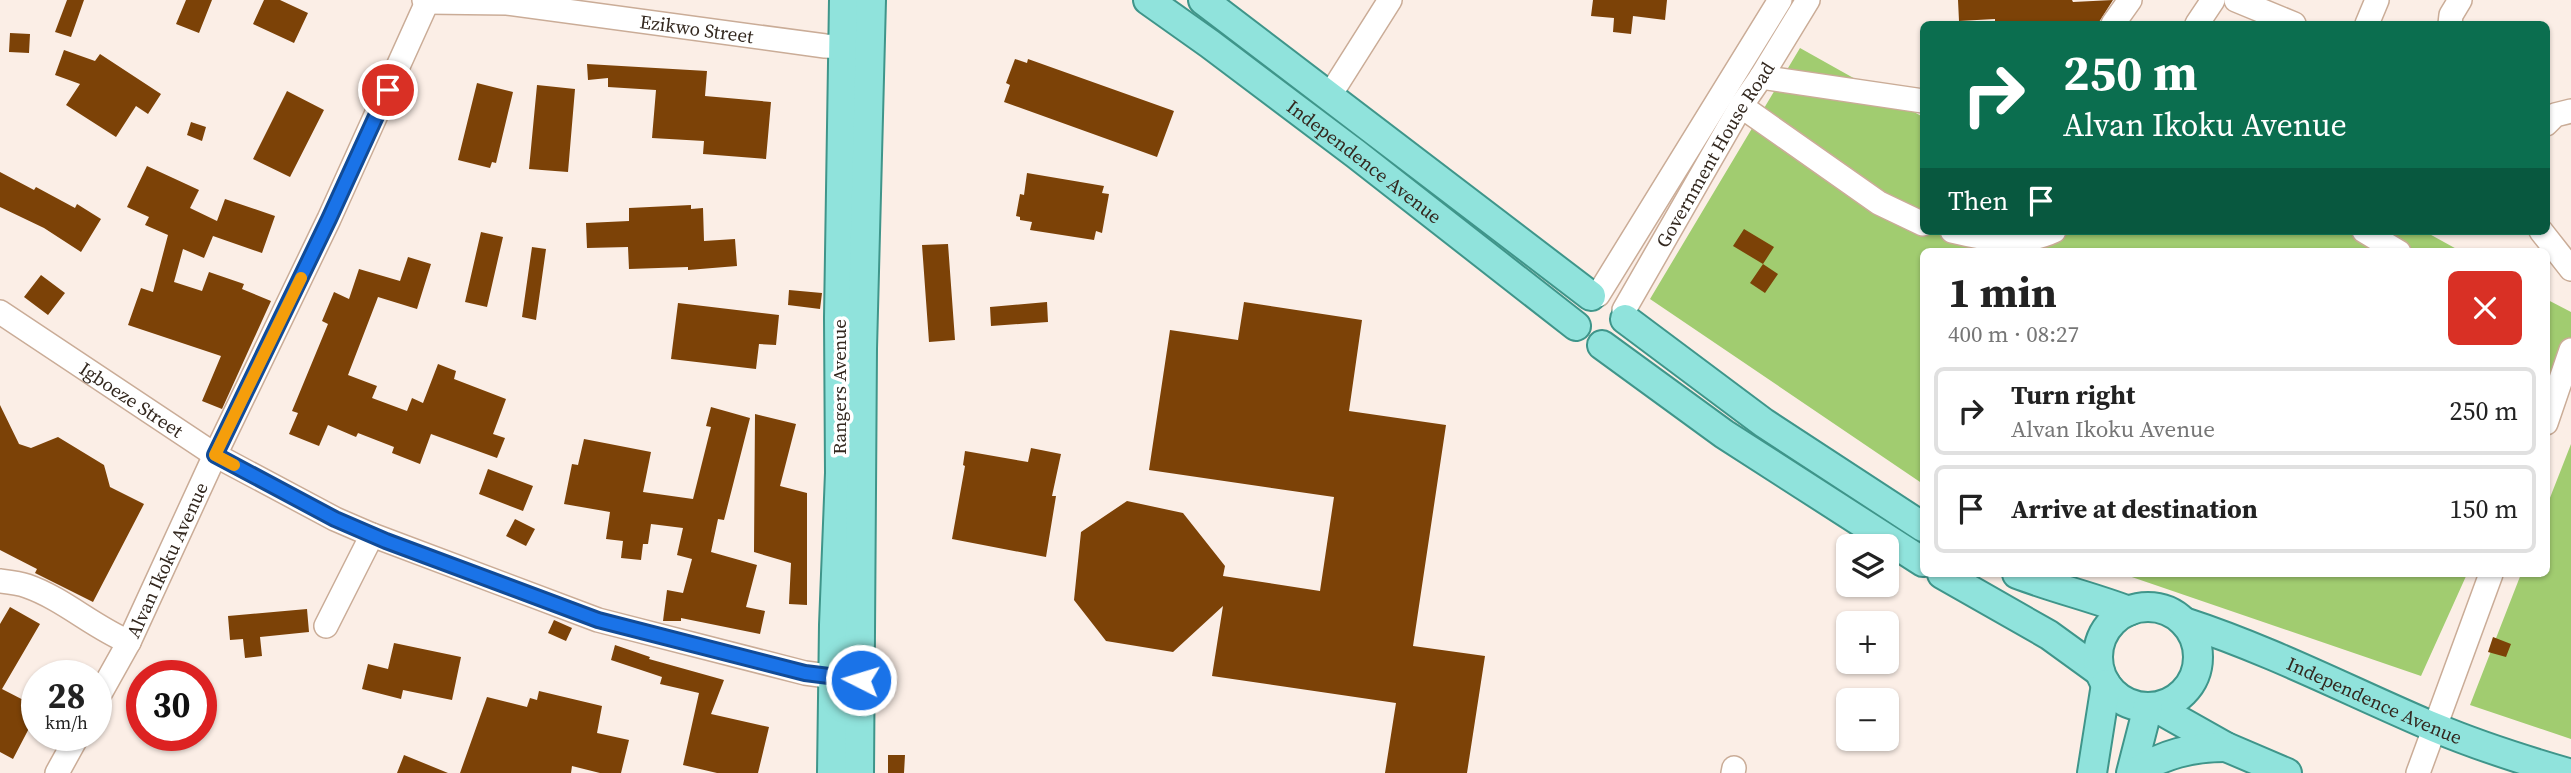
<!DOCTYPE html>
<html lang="en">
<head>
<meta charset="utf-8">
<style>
  body { margin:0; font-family:"Source Serif 4",serif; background:#f6f6f6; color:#222; height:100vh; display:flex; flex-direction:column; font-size:26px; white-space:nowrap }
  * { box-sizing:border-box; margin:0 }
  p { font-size:23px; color:#767676 }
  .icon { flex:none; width:38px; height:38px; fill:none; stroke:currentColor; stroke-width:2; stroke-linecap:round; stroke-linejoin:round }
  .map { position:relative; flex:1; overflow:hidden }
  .sheet { position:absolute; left:1920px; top:248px; width:630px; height:329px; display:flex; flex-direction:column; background:#fff; border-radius:10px; box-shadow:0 2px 5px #0004 }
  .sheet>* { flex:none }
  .top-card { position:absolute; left:1920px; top:21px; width:630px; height:214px; border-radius:10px; box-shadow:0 2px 5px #0004; background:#0b6e4f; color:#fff; overflow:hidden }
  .tools { position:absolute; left:1836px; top:534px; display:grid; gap:14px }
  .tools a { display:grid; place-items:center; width:63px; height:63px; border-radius:10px; background:#fff; box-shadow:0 2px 5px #0004; font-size:35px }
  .speed { position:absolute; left:21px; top:660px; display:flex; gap:14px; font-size:35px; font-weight:700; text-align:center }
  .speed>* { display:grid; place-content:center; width:91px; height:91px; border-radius:50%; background:#fff; box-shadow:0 2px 5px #0004; line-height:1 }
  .speed small { font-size:18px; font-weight:400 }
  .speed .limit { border:10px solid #d22; background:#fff; color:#111 }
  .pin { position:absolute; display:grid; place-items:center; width:60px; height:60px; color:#fff; margin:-30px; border:4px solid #fff; border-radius:50%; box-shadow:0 2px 7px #0007 }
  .me { position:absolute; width:77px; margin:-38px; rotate:275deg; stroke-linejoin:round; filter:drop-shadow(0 0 5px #0008) }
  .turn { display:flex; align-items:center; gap:24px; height:147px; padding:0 28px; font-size:32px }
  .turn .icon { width:91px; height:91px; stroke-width:2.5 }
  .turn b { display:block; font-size:49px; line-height:60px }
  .then { display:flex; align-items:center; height:66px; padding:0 28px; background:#0003; gap:14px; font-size:26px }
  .round { display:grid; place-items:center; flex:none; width:74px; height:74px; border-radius:10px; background:#f6f6f6 }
  .headline { display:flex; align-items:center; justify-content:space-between; height:119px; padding:0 28px }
  h1 { font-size:42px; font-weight:700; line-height:52px }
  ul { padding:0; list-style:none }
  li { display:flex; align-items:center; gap:21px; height:88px; margin:0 14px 10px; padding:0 14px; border:4px solid #e0e0e0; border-radius:10px }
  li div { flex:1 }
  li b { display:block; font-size:26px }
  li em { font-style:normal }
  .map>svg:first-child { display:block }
  .forest { fill:#a1cc70 }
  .building { fill:#7c4207 }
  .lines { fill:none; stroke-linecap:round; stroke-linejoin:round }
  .minor-casing { stroke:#caac97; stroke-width:26 }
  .major-casing { stroke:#3f958a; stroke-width:32 }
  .minor { stroke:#fff; stroke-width:23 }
  .major { stroke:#90e3dc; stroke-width:28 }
  .route-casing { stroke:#114b97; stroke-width:18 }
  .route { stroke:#1a73e8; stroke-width:12 }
  .slow { stroke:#f59e0b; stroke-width:12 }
  .labels { text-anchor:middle; stroke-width:7; stroke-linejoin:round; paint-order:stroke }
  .street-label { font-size:19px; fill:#33281f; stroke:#fff }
</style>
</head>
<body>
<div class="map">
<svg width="2571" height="773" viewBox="0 0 2571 773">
  <rect width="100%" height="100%" fill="#fbeee6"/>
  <path class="forest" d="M1800 48 1923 117V231H2424L2462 252H1923V484L1650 299Z
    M2546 299 2571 312V342L2546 397Z
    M2571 444V739L2470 705 2521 574H2546V508Z
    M2123 574H2467L2421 676Z"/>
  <path class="building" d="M67 0H84L71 37 55 32Z
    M186 0H212L199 33 176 24Z
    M264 0H280L308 13 294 43 253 24Z
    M1593 0H1667L1665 20 1633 16 1631 34 1613 32 1614 18 1591 16Z
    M1958 0H2072L2073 2 2113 0 2099 22 2081 24H1995V19L1959 21Z
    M10 33 30 34 29 53 9 52Z
    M64 50 95 61 100 54 161 94 148 114 136 106 116 137 66 105 80 84 55 75Z
    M1015 59 1027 63 1028 59 1174 111 1157 157 1004 102 1010 85 1006 83Z
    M587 64 707 71 705 96 771 102 766 159 703 154 704 141 652 138 656 90 608 87V78L588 80Z
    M477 83 513 92 496 163 492 162 490 168 458 160Z
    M537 85 575 89 568 172 529 169Z
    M287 91 324 110 290 177 253 159Z
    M191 122 206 127 202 141 187 135Z
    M147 166 199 190 190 208 217 221 225 199 275 216 262 253 213 236 204 258 183 249 174 282 202 291 209 272 244 284 242 289 271 301 222 409 202 401 221 356 128 325 141 288 153 292 168 235 145 225 149 217 127 207Z
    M0 172 34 190 36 187 75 208 77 204 101 219 81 252 44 228 0 207Z
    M1027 173 1104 186 1102 193 1109 194 1102 233 1096 231 1094 240 1030 230 1032 222 1020 220V217L1016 216 1020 194 1024 195Z
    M691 205V209L703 208 704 241 735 239 737 266 688 270V267L629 269 628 247 587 248 586 223 629 221V208Z
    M1744 229 1774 247 1763 264 1733 246Z
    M481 232 503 237 487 307 465 302Z
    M948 244 955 340 929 342 922 245Z
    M532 247 546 249 536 320 522 317Z
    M408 257 431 264 417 309 378 297 348 375 377 386 372 398 407 411 412 398 423 403 438 364 456 371 454 379 506 399 493 434 505 438 497 458 431 434 420 464 392 453 394 447 358 433 356 437 328 425 319 446 289 434 298 413 292 411 328 324 322 321 334 292 349 299 359 269 400 281Z
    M1763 264 1778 274 1765 293 1750 283Z
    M41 275 65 293 48 315 24 297Z
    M789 290 822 293 820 309 788 305Z
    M1047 302 1048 322 991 326 990 307Z
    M1244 302 1362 320 1349 411 1446 425 1413 646 1485 656 1467 773H1385L1396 703 1212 676 1223 606 1173 652 1106 641 1074 600 1081 532 1127 501 1183 513 1225 566 1223 576 1320 591 1334 497 1149 470 1170 330 1238 340Z
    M678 303 779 315 776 345 759 344 756 369 671 359Z
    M0 405 19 444 31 448 58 437 104 465 110 487 144 504 93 602 35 573 37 569 0 550Z
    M711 407 750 418 724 520 718 519 711 552 757 565 746 607 765 611 760 634 681 618V621H663L667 590 683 593 692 559 677 555 683 528 651 524 648 544H643L641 560 621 558 623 541 606 539 610 512 564 504 572 464 578 465 584 439 651 452 643 492 693 499 711 427 706 426Z
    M755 414 796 424 780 486 807 493V605L789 604 791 563 754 552Z
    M1031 448 1061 454 1052 496H1056L1046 557 952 539 965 466 963 465 965 451 1028 462Z
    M488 469 533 486 523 511 479 494Z
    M515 519 535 529 526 546 506 536Z
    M10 607 40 624 2 689 37 707V713L13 759 0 752V624Z
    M307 609 309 632 260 637 262 656 245 658 243 639 230 640 228 616Z
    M554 620 572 628 566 641 548 633Z
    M2493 637 2511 644 2506 657 2488 652Z
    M394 643 461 657 452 700 403 690 401 699 362 689 368 664 388 669Z
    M615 645 650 657 649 659 724 680 711 714 769 727 758 773H717L683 765 699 693 660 684 662 677 611 660Z
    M539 691 602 706 597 733 629 740 621 773H600L572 766 571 773H460L487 697 527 707 530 698 537 700Z
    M404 755 448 773H397Z
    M888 755H905L904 773H888Z"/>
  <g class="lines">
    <g class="minor-casing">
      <g id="minor">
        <path id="s1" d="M424 0 427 2 507 3 825 46 843 47"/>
        <path d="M2236 0 2294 24"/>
        <path d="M2113 24 2130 0"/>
        <path d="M2197 24 2213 0"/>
        <path d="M2367 24 2377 0"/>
        <path d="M2450 24 2451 15 2460 0"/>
        <path d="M1761 77 1923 101"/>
        <path d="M1330 95 1390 0"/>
        <path d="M1741 106 1879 203 1923 224"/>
        <path d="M2546 124 2555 115 2571 111"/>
        <path d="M1952 231C1985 239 2023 246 2054 231"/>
        <path d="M2364 231 2399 252"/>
        <path d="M2541 231 2571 269"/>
        <path d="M1598 295 1780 0"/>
        <path id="s2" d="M1624 310 1741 106 1761 77 1808 0"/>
        <path id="s3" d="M0 312 215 455 335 519 372 535 598 620 805 673 850 679"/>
        <path d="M2546 423 2571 350"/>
        <path d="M0 581C9 582 19 583 27 586 64 599 93 627 129 642"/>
        <path d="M326 626 372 535"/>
        <path id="s4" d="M96 701 129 642 215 455 329 219 428 0"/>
        <path d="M57 773 78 735"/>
        <path d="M1733 773 1734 768"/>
        <path d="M2418 773 2491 574"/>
      </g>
    </g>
    <g class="major-casing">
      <g id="major">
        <path id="s5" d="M1148 0 1210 44 1356 154 1576 326"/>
        <path d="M1203 0 1591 296"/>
        <path d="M1625 319 1764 423 1923 527"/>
        <path d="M1602 345 1724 434 1923 562"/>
        <path d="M1942 574 2049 635 2100 672"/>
        <path d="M2017 574C2054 588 2092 597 2129 611"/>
        <circle cx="2148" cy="657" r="50"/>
        <path id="s6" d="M2184 622C2273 651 2351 692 2436 728 2479 746 2523 760 2568 773"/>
        <path d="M2155 707 2226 747 2287 773"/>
        <path d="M832 773 834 625 840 473 839 318 844 0"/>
        <path d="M859 773 862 349 871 0"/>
        <path d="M2092 773 2106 684"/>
        <path d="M2131 773 2148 707"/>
        <path d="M2134 773C2163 754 2192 747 2226 747"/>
      </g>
    </g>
    <use href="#minor" class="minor"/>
    <use href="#major" class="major"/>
  </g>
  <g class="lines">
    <g class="route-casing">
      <path id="route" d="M388 90 329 219 215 455 335 519 386 541 598 620 805 673 861 680"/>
    </g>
    <use href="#route" class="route"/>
    <path class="slow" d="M234 465 215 455 301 278"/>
  </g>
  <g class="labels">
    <g class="street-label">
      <text dy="7" stroke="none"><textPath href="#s1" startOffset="275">Ezikwo Street</textPath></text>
      <text dy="7" stroke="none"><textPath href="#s2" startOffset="180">Government House Road</textPath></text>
      <text dy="7" stroke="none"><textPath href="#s5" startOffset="270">Independence Avenue</textPath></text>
      <text transform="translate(839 387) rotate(-90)" y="7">Rangers Avenue</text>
      <text dy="7" stroke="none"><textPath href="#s3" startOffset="158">Igboeze Street</textPath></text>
      <text dy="7" stroke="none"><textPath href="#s4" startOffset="158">Alvan Ikoku Avenue</textPath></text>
      <text dy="7" stroke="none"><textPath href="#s6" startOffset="206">Independence Avenue</textPath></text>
    </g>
  </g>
</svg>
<div class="tools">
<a><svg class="icon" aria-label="layers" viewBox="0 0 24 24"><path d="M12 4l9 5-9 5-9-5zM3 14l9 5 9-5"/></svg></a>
<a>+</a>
<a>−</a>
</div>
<div class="speed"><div>28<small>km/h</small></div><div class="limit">30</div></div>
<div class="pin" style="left:388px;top:90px;background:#d93025"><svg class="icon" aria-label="arrive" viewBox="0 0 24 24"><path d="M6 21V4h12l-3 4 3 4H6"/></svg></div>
<svg class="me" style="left:861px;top:680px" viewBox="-20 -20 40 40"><circle r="17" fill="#1a73e8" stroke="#fff" stroke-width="3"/><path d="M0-11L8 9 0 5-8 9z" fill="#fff"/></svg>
<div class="top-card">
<div class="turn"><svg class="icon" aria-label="right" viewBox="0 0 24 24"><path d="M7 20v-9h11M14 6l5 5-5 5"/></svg><div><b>250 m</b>Alvan Ikoku Avenue</div></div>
<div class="then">Then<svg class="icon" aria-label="arrive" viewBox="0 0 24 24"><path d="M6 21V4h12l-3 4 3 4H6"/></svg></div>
</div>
<section class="sheet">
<div class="headline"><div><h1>1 min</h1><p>400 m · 08:27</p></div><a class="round" style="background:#d93025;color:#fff"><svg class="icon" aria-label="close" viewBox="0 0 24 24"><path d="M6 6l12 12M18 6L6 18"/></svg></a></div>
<ul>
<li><svg class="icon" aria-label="right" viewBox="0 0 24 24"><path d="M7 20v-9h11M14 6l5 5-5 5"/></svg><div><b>Turn right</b><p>Alvan Ikoku Avenue</p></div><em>250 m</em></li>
<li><svg class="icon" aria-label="arrive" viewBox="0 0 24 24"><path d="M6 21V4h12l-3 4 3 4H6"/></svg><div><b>Arrive at destination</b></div><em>150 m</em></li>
</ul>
</section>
</div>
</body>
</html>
